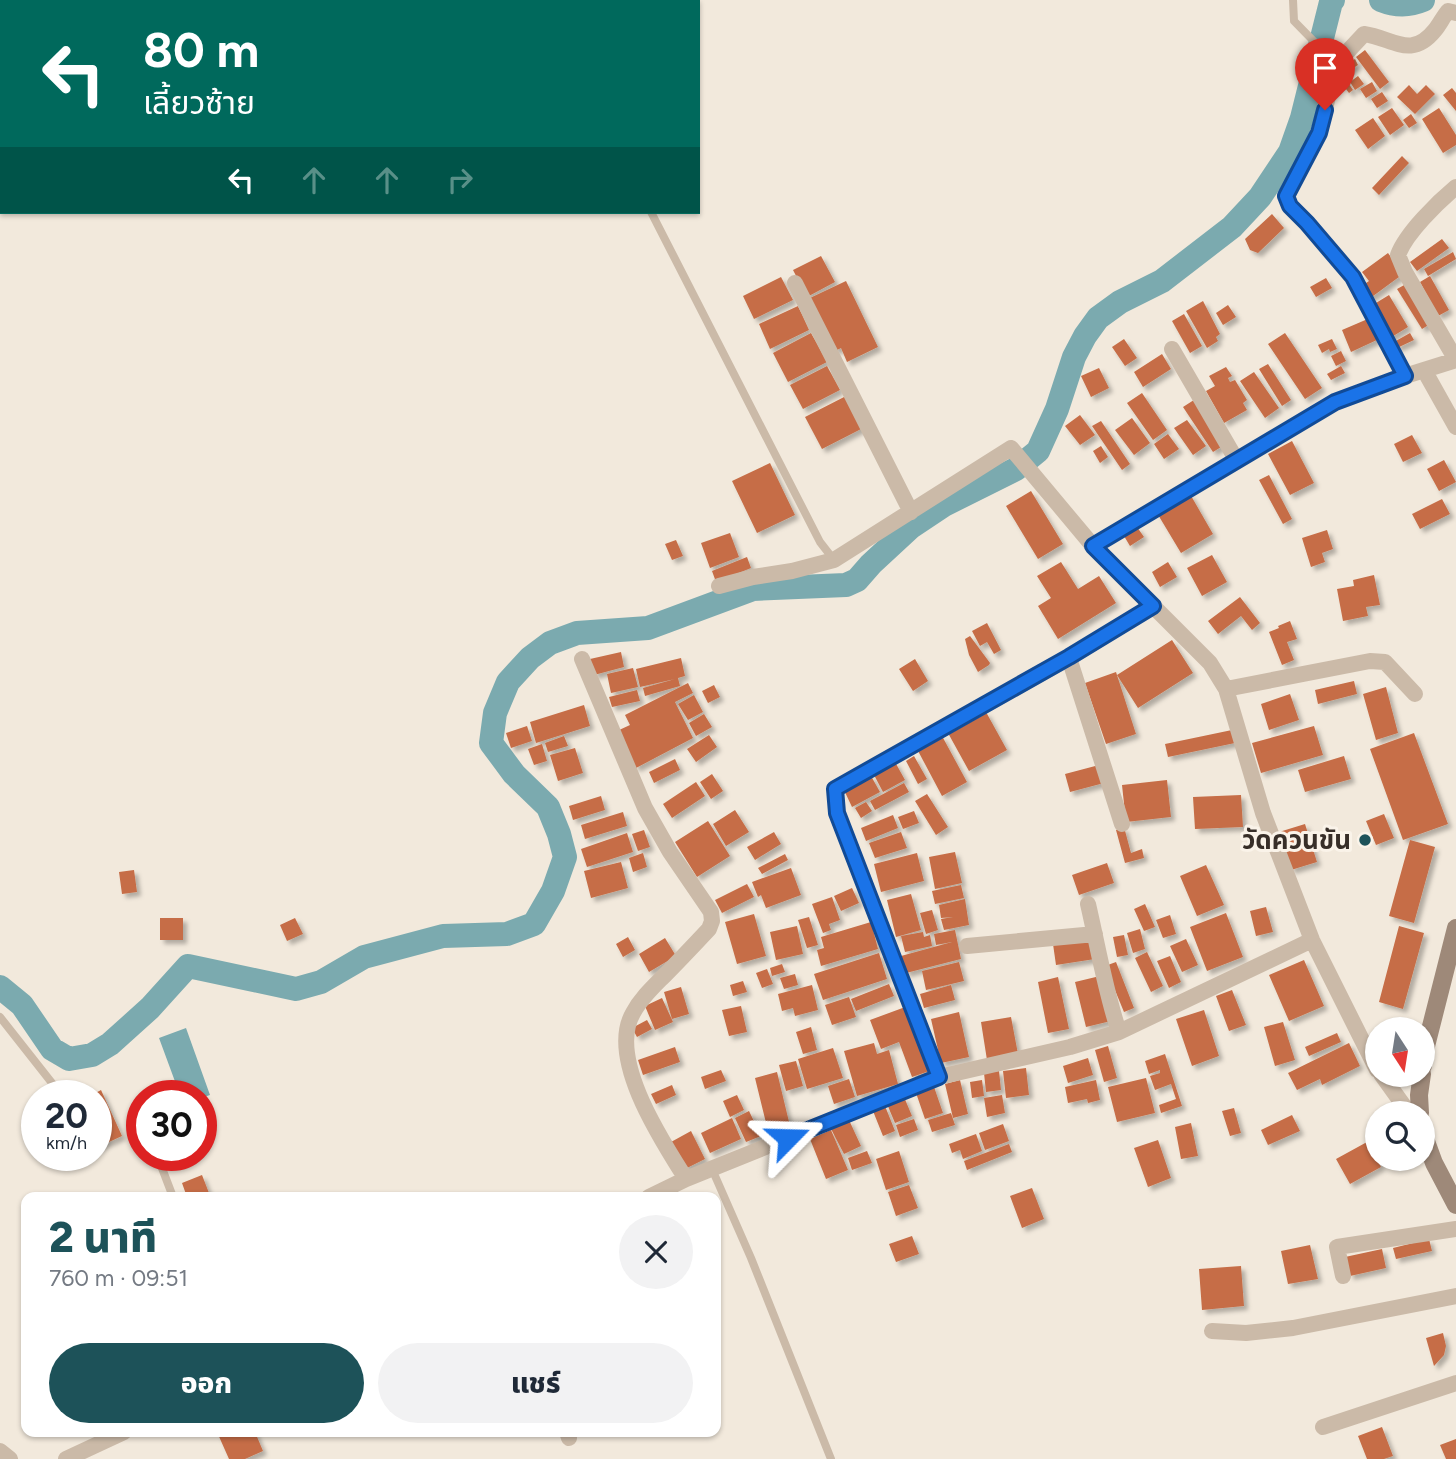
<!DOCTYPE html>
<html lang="th">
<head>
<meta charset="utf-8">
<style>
  body { margin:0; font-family:Figtree,"Noto Sans Thai",sans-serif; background:#f2f2f3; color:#1f2937; height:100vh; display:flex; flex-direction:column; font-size:26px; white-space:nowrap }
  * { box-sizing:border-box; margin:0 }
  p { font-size:23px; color:#747a83 }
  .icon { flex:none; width:38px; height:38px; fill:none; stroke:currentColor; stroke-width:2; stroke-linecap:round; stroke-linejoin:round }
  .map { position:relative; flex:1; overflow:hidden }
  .panel { position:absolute; left:21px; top:1192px; width:700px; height:245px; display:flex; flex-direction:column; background:#fff; border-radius:14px; box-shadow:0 2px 5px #0004 }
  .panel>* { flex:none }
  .top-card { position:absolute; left:0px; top:0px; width:700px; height:214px; box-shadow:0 2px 5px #0004; background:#00695c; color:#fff; overflow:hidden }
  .needle { width:46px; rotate:168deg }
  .tools { position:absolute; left:1365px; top:1017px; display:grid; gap:14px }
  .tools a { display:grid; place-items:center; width:70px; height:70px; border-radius:50%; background:#fff; box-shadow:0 2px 5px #0004; font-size:35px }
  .speed { position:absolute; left:21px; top:1080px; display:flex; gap:14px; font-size:35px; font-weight:700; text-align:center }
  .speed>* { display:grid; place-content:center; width:91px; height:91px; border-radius:50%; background:#fff; box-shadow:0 2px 5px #0004; line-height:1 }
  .speed small { font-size:18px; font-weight:400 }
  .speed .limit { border:10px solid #d22; background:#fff; color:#111 }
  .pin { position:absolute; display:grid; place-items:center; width:60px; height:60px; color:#fff; margin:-72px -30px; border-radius:50% 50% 50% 0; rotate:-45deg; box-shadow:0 0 7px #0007 }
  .pin .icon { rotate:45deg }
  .me { position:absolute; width:77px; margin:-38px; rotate:68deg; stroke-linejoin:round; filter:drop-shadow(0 0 5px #0008) }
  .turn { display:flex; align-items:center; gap:24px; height:147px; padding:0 28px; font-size:32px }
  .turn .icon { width:91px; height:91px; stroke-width:2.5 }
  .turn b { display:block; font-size:49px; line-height:60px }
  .lanes { display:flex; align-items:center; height:66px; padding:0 28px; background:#0003; justify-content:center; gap:35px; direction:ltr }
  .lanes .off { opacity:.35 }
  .round { display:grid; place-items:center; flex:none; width:74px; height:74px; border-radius:37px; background:#f2f2f3 }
  .overview { display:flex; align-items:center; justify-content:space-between; height:119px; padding:0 28px }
  h1 { font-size:42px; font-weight:800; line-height:52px; color:#1d5259 }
  .primary-button { display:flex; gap:14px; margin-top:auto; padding:14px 28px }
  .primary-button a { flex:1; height:80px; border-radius:42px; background:#1d5259; color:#fff; font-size:28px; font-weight:800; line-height:80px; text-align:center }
  .primary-button a+a { background:#f2f2f3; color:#1f2937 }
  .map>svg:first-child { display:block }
  .water { fill:#7baaaf }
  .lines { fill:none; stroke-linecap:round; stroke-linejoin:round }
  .river { stroke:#7baaaf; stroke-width:24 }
  .building { fill:#c66d46; filter:url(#shadow) }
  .service { stroke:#cbbaa8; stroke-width:8 }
  .minor { stroke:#cbbaa8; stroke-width:16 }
  .secondary { stroke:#9e8979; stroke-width:18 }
  .route-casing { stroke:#114b97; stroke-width:18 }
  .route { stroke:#1a73e8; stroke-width:12 }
  .poi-dot { fill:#1d5259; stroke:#faf3e9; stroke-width:2.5 }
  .labels { text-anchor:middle; stroke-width:6; stroke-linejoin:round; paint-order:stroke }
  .poi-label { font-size:26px; font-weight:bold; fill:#372e28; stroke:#faf3e9; text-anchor:end }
</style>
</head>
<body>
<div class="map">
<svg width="1456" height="1459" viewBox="0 0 1456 1459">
  <defs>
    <filter id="shadow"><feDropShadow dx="4" dy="4" stdDeviation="2" flood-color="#0004"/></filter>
  </defs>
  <rect width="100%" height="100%" fill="#f2e9dc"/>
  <path class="water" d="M186 1028 210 1095 201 1098V1096L180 1095 159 1038Z"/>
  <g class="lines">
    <path class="river" d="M1381 0C1396 6 1409 6 1423 0
      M0 987 22 1005 52 1049 69 1059 92 1055 110 1044 150 1008 188 966 296 989 321 982 364 957 443 936 507 934 534 924 553 891 565 857 559 834 548 807 514 774 491 743 495 713 508 682 530 658 550 643 577 633 648 628 753 589 846 585 857 580 871 564 911 527 944 505 1016 469 1038 451 1057 409 1074 357 1085 336 1098 318 1120 302 1162 281 1232 227 1260 197 1290 152 1302 118 1331 2 1333 0"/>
  </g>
  <path class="building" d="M1365 50 1389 82 1380 89 1356 57Z
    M1355 59 1358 65 1344 74 1340 69Z
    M1342 74 1353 90 1349 93 1337 77Z
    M1358 76 1364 84 1355 90 1350 82Z
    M1372 82 1377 91 1366 98 1360 89Z
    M1409 85 1417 94 1426 85 1435 94 1415 114 1397 97Z
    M1452 88 1456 93V111L1443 95Z
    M1382 92 1388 101 1377 108 1371 99Z
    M1392 108 1404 125 1390 135 1378 117Z
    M1439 108 1456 135V145L1443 153 1422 119Z
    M1411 114 1417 123 1409 128 1403 120Z
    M1373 118 1385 136 1368 149 1355 130Z
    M1402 156 1409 163 1379 195 1372 188Z
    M1272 214 1284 228 1258 253 1250 250 1245 239Z
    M1442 239 1449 248 1417 271 1410 262Z
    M1453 252 1456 259 1428 276 1424 269Z
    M1388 253 1403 274 1369 299 1360 287 1369 281 1362 272Z
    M821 256 835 282 807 297 793 270Z
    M1430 276 1449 310 1438 316 1420 282Z
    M781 277 793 300 754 319 743 296Z
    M1326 278 1332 288 1316 297 1310 287Z
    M846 281 878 347 847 362 841 348 835 351 810 298Z
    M1406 284 1430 324 1422 329 1397 289Z
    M1389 295 1408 327 1390 338 1371 306Z
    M1203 301 1220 334 1216 337 1218 341 1207 348 1186 311Z
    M1228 305 1236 317 1223 325 1216 313Z
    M798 306 809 330 770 349 759 324Z
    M1184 314 1202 346 1190 353 1172 321Z
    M1370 318 1379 339 1351 352 1342 330Z
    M811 333 827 362 788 382 773 353Z
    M1285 333 1322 388 1305 399 1268 344Z
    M1410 333 1414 340 1397 348 1394 342Z
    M1124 339 1137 358 1125 366 1112 347Z
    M1332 339 1337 349 1330 352 1329 349 1322 353 1318 345Z
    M1341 351 1346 361 1336 366 1331 356Z
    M1162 354 1171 369 1143 387 1134 372Z
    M1268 364 1291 400 1282 406 1259 369Z
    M827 366 840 390 803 409 790 385Z
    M1341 366 1345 373 1331 380 1327 374Z
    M1226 367 1232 376 1228 378 1230 382 1235 380 1247 400 1243 403 1247 410 1224 423 1206 391 1215 386 1209 376Z
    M1099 368 1109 388 1091 397 1081 376Z
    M1254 372 1279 408 1265 418 1240 381Z
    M1142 393 1167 430 1153 440 1127 403Z
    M846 396 863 428 822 449 805 417Z
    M1197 398 1226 444 1213 452 1183 407Z
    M1080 415 1095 435 1080 445 1065 426Z
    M1132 418 1150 443 1134 455 1115 430Z
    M1187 420 1206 446 1193 455 1174 428Z
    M1101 421 1130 464 1122 470 1092 426Z
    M1168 434 1179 449 1164 459 1154 444Z
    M1412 435 1422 453 1403 462 1394 444Z
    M1292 441 1314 483 1290 495 1268 454Z
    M1101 446 1108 457 1100 463 1093 451Z
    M1444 460 1456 482 1439 491 1427 469Z
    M770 463 795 515 757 533 732 481Z
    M1269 475 1292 519 1283 524 1259 480Z
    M1031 491 1063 544 1038 559 1006 506Z
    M1190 494 1213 534 1181 553 1157 513Z
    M1442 499 1450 514 1420 529 1412 514Z
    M1137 527 1144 537 1130 546 1124 536Z
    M1327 530 1333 549 1322 553 1325 562 1311 567 1302 538Z
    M730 533 739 557 710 568 701 543Z
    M676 540 683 556 672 560 665 544Z
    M1212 555 1227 582 1202 596 1187 568Z
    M747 557 751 568 716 582 712 571Z
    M1061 562 1078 589 1099 576 1116 603 1058 639 1038 606 1051 598 1037 576Z
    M1168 562 1177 577 1160 587 1152 572Z
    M1374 575 1380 605 1366 607 1368 616 1343 621 1337 589 1354 586 1353 580Z
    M1240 597 1260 623 1252 630 1241 616 1218 634 1208 621Z
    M1290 621 1297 639 1287 642 1294 660 1282 665 1269 632 1279 628 1278 626Z
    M987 623 1001 650 994 654 987 642 980 646 972 631Z
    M970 636 990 663 989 665 978 672 969 655 965 639Z
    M1172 640 1193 673 1138 708 1117 675Z
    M621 652 624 667 594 675 590 659Z
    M681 658 685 676 678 678 680 686 645 696 643 688 675 679 640 687 636 669Z
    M915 659 928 681 913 691 899 669Z
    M633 668 638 687 611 693 607 674Z
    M1116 672 1136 734 1106 744 1085 683Z
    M1354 681 1357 694 1318 704 1315 690Z
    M688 683 693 693 675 702 693 738 636 768 617 731 630 725 625 715Z
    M714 685 720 697 708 703 702 691Z
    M1386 687 1398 733 1376 740 1363 694Z
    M637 690 640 701 612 707 609 697Z
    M1290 694 1299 720 1269 730 1261 704Z
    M694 695 703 712 688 720 678 704Z
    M584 705 590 726 536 743 530 722Z
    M986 712 1007 750 969 771 948 733Z
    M704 714 712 727 696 736 689 723Z
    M527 726 532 741 511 748 506 733Z
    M1314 726 1323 755 1261 773 1252 743Z
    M1232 730 1235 743 1168 757 1165 744Z
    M1414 733 1448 824 1403 840 1370 749Z
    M709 735 717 747 696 762 687 749Z
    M564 736 568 746 548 752 545 743Z
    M942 736 967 782 942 796 917 749Z
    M542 744 547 761 534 765 528 749Z
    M575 748 583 773 558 781 550 755Z
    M914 756 927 779 918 784 906 761Z
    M1344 756 1351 779 1305 792 1298 770Z
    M675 759 680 770 654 783 649 772Z
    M895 762 905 780 883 792 873 773Z
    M1099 765 1104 783 1070 792 1065 774Z
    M712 774 723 791 711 799 700 782Z
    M871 776 880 792 852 807 844 790Z
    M1167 780 1171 817 1126 822 1122 785Z
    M696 782 705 796 672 818 663 804Z
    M904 783 909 792 875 810 870 801Z
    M927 794 948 827 936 835 915 801Z
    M1241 795 1243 827 1195 829 1193 797Z
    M601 796 605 810 573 820 569 806Z
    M866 802 872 811 861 818 855 808Z
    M735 810 749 832 726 846 713 824Z
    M914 811 919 823 903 829 898 817Z
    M623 812 627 826 585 839 581 825Z
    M1384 814 1394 838 1376 845 1366 821Z
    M893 815 898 828 866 841 861 828Z
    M708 821 730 856 697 877 675 842Z
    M1305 824 1317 862 1291 870 1279 832Z
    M1124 827 1131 853 1142 849 1144 858 1125 863 1116 830Z
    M644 830 650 847 638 851 632 834Z
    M774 832 781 844 755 860 747 847Z
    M901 832 907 848 875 858 869 843Z
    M627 833 633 852 587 867 581 849Z
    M1410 840 1435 847 1414 923 1389 916Z
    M955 852 962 883 935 889 929 857Z
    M643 853 647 867 633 872 629 858Z
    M917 853 924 881 881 892 874 864Z
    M785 854 788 860 762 874 758 868Z
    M621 862 628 888 591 898 584 871Z
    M1107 863 1114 883 1079 895 1072 875Z
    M1206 865 1224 905 1197 916 1180 876Z
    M791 868 801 895 766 908 761 895 758 897 752 882Z
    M134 870 137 892 122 894 119 872Z
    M747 884 754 897 722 913 715 900Z
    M961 885 964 898 935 904 932 891Z
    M852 888 859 903 841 911 834 896Z
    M911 894 921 930 896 937 887 900Z
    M832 897 840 920 829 924 831 930 823 933 812 904Z
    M965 899 969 925 944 930 941 919 953 917 941 918 939 905Z
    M1145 904 1155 927 1144 931 1134 909Z
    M1266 907 1273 932 1256 936 1250 911Z
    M932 910 938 930 926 934 920 913Z
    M1226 913 1243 957 1207 971 1190 927Z
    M754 914 766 956 737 964 725 922Z
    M1170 915 1176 934 1163 938 1156 920Z
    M809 917 818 945 807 948 798 920Z
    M160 918H183V940H160Z
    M295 918 303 934 287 941 280 925Z
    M871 922 878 949 821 966 817 950 824 948 821 937Z
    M797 926 803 954 776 960 770 932Z
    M1399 926 1424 933 1403 1009 1379 1002Z
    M1140 929 1145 949 1133 953 1127 933Z
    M955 930 961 959 906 973 901 956 952 942 936 945 934 934Z
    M923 932 924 937 930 935 932 946 905 952 901 936Z
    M1124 935 1128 955 1117 957 1113 937Z
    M628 937 635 950 623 957 616 944Z
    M665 938 676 956 649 972 639 954Z
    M1091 938 1095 959 1056 965 1053 944Z
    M1186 939 1198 965 1182 972 1170 946Z
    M1147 952 1163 986 1151 992 1135 958Z
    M879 953 887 979 823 1000 814 974Z
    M1170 956 1181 982 1169 988 1157 961Z
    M1304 960 1324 1006 1289 1021 1269 975Z
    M959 962 964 981 926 990 922 971Z
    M1116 962 1134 1008 1124 1012 1105 966Z
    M782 964 785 972 772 976 770 968Z
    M767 969 773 984 762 988 756 973Z
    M795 974 798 985 784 989 780 978Z
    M1100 976 1111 1021 1086 1027 1075 982Z
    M1058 977 1069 1029 1048 1033 1038 982Z
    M743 981 747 992 733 996 730 985Z
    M889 984 894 996 856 1011 851 999Z
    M812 985 818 1010 795 1016 793 1008 782 1011 778 994Z
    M951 985 955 1000 924 1008 920 994Z
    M681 987 689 1014 672 1019 664 992Z
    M1232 990 1246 1025 1229 1031 1216 996Z
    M849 997 856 1017 832 1025 825 1005Z
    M662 998 673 1022 655 1030 645 1006Z
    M741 1006 747 1032 729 1036 722 1010Z
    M908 1006 932 1070 912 1077 899 1042 881 1049 870 1020Z
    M1204 1010 1219 1056 1192 1066 1176 1019Z
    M959 1012 969 1057 941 1063 931 1019Z
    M1011 1017 1018 1054 987 1060 981 1022Z
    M647 1020 652 1029 637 1037 632 1028Z
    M1283 1022 1295 1060 1275 1066 1264 1027Z
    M811 1027 817 1050 803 1054 796 1032Z
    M1337 1033 1341 1042 1309 1056 1305 1047Z
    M874 1043 877 1054 889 1050 898 1084 857 1096 844 1051Z
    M1349 1043 1360 1066 1322 1085 1320 1079 1297 1090 1288 1073Z
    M1108 1046 1117 1078 1104 1082 1095 1050Z
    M675 1047 680 1062 643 1075 638 1060Z
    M833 1048 843 1078 807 1089 798 1059Z
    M1165 1054 1182 1106 1161 1113 1159 1105 1176 1099 1171 1084 1155 1090 1150 1076 1160 1073V1070L1149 1074 1145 1061Z
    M1088 1058 1093 1075 1068 1083 1063 1066Z
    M796 1061 803 1086 786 1091 779 1065Z
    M1026 1068 1029 1095 1006 1098 1003 1071Z
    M721 1070 726 1081 705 1089 701 1077Z
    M999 1071 1001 1090 986 1092 984 1073Z
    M777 1072 790 1126 768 1131 755 1078Z
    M1146 1078 1155 1113 1117 1122 1108 1087Z
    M849 1079 855 1097 834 1104 828 1086Z
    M960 1080 968 1114 953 1118 945 1084Z
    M982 1080 984 1096 972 1098 970 1082Z
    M1096 1080 1100 1100 1088 1103 1087 1099 1068 1103 1065 1087Z
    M933 1084 943 1113 925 1119 915 1090Z
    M672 1085 676 1095 656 1104 651 1094Z
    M101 1090 122 1136 96 1148V1096H90Z
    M737 1095 744 1110 730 1117 723 1101Z
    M1002 1095 1005 1113 987 1117 984 1098Z
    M904 1097 912 1116 895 1123 887 1104Z
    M885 1106 895 1131 883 1136 873 1111Z
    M1234 1108 1241 1133 1230 1136 1222 1111Z
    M749 1111 761 1136 746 1142 735 1118Z
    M951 1113 955 1125 932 1132 928 1120Z
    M1292 1115 1300 1131 1268 1145 1261 1130Z
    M732 1118 741 1139 710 1153 701 1133Z
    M914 1119 918 1130 900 1137 896 1125Z
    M849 1120 861 1146 844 1154 831 1129Z
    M1191 1123 1198 1156 1181 1159 1175 1127Z
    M1003 1124 1009 1141 985 1150 979 1133Z
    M831 1130 848 1170 826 1179 810 1139Z
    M691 1131 705 1159 685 1169 671 1142Z
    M976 1134 982 1151 963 1159 960 1150 952 1153 949 1144Z
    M1158 1140 1171 1178 1148 1187 1134 1148Z
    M1367 1142 1381 1167 1350 1184 1336 1159Z
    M1009 1144 1012 1152 967 1170 964 1161Z
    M867 1151 872 1163 852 1170 848 1158Z
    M899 1151 909 1182 886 1190 876 1159Z
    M202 1175 209 1193 198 1197H187L182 1183Z
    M909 1185 918 1208 896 1216 888 1192Z
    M1032 1188 1044 1219 1022 1228 1010 1196Z
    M912 1236 919 1254 896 1262 889 1244Z
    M1429 1239 1432 1251 1396 1259 1393 1248Z
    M1310 1245 1318 1279 1288 1284 1281 1251Z
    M1382 1249 1386 1268 1350 1276 1345 1257Z
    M1241 1266 1244 1306 1202 1310 1199 1269Z
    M1443 1333 1446 1346 1444 1355 1434 1366 1426 1338Z
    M1382 1427 1393 1456 1384 1459H1367L1358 1436Z
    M217 1432H255L263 1451 245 1459H229Z
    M1456 1439V1459H1446L1440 1445Z"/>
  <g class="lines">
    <path class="service" d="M1293 0 1294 21 1336 64
      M651 212 820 542 834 560
      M0 1017 52 1083
      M157 1155 173 1197
      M712 1169 751 1258 831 1459"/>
    <path class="minor" d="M795 283 911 512
      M1172 349 1237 461
      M1456 360 1405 272 1398 255C1406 233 1438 202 1456 187
      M1424 370 1456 427
      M1405 376 1353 277 1307 223 1290 206 1286 196 1319 133 1336 64 1364 34C1393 38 1411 60 1435 30 1440 24 1443 17 1448 11L1456 13
      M1093 546 1335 402 1405 376 1456 360
      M719 586 753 577 792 571 834 560 1011 448 1093 546 1153 606 1069 658 835 789 837 813 939 1077
      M1153 606 1210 663 1226 689 1263 813 1312 940 1377 1070
      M1069 658 1122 824
      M582 659 645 808 670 852 711 912 712 921 709 929C694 945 679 961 664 976 653 987 641 998 633 1013 607 1058 662 1141 686 1179
      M1226 689 1370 661 1385 662 1415 694
      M1088 904C1098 947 1105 990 1119 1032
      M967 946 1095 934
      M1381 1074 1409 1113
      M649 1197 686 1179 939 1077 1070 1047 1119 1032 1312 940
      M1343 1276 1337 1247 1456 1229
      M1212 1331 1246 1333 1293 1328 1456 1296
      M1323 1427 1456 1383
      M567 1432 569 1438
      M0 1451 10 1459
      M66 1459 124 1432"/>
    <path class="secondary" d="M1423 1066 1425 1050 1456 928
      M1420 1113 1419 1095 1422 1074
      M1423 1133 1434 1163 1456 1205"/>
  </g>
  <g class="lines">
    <g class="route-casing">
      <path id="route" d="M788 1138 939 1077 837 813 835 789 1069 657 1153 606 1093 546 1335 402 1405 376 1353 277 1307 223 1290 206 1286 196 1319 133 1325 110"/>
    </g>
    <use href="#route" class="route"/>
  </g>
  <circle class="poi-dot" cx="1365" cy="840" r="7"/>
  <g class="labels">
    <g class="poi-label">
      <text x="1351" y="849">วัดควนขัน</text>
    </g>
  </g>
</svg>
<div class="tools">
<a><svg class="needle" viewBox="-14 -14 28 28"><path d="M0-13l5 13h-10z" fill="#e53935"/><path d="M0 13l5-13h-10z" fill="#747a83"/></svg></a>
<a><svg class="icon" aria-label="search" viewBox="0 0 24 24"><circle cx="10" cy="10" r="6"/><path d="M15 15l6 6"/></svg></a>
</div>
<div class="speed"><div>20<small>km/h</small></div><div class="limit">30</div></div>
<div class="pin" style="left:1325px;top:110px;background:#d93025"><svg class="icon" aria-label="arrive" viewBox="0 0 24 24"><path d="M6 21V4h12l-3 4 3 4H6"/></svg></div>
<svg class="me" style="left:788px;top:1138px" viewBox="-20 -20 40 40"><path d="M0-17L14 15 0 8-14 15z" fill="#1a73e8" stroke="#fff" stroke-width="4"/></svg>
<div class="top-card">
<div class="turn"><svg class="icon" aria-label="left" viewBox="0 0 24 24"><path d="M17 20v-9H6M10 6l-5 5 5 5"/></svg><div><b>80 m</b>เลี้ยวซ้าย</div></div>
<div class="lanes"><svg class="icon" aria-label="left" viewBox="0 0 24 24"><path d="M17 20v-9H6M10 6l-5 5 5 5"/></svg><svg class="icon off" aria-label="ahead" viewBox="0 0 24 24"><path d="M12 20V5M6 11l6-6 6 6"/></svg><svg class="icon off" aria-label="ahead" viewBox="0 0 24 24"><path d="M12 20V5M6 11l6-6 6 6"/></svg><svg class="icon off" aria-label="right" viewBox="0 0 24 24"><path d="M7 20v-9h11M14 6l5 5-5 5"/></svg></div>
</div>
<section class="panel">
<div class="overview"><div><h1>2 นาที</h1><p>760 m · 09:51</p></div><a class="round"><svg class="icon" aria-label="close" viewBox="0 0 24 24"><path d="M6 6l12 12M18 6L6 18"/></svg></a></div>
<div class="primary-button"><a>ออก</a><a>แชร์</a></div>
</section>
</div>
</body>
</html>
